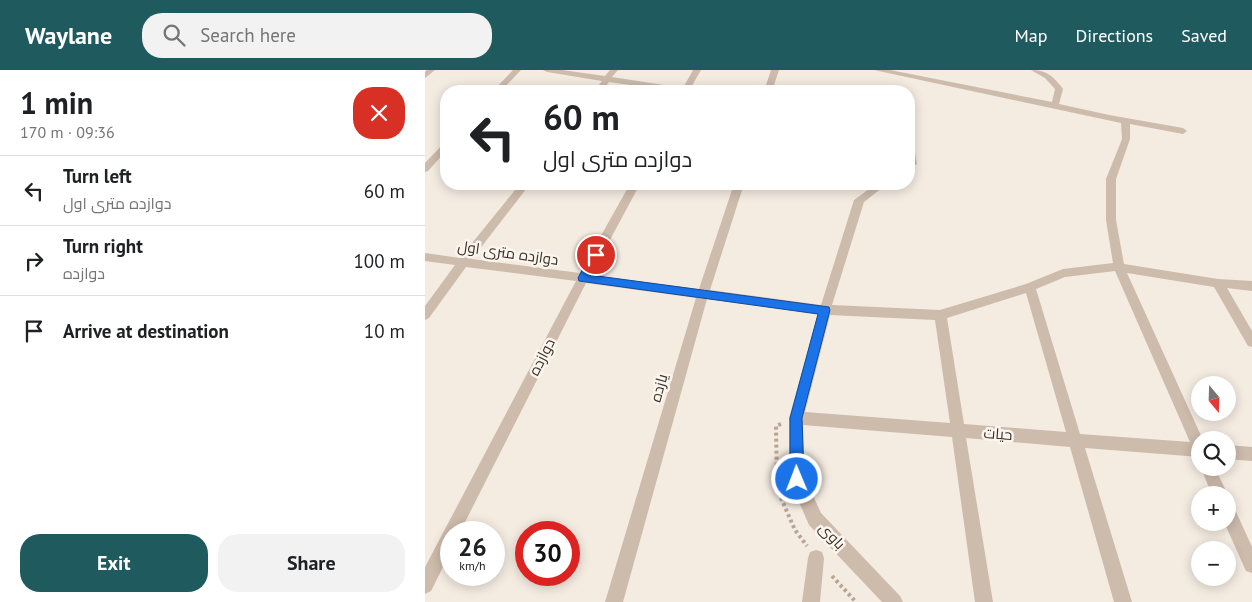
<!DOCTYPE html>
<html lang="en">
<head>
<meta charset="utf-8">
<style>
  body { margin:0; font-family:"PT Sans",Cairo,sans-serif; background:#f2f2f2; color:#202124; height:100vh; display:flex; flex-direction:column; font-size:19px; white-space:nowrap }
  * { box-sizing:border-box; margin:0 }
  p { font-size:16px; color:#757577 }
  .icon { flex:none; width:28px; height:28px; fill:none; stroke:currentColor; stroke-width:2; stroke-linecap:round; stroke-linejoin:round }
  .map { position:relative; flex:1; overflow:hidden }
  .panel { display:flex; flex-direction:column; background:#fff; width:425px }
  .panel>* { flex:none }
  .guide { position:absolute; left:15px; top:15px; width:475px; height:105px; border-radius:20px; box-shadow:0 2px 12px #0003; background:#fff; color:#202124; overflow:hidden }
  .needle { width:32px; rotate:161deg }
  .controls { position:absolute; left:766px; top:306px; display:grid; gap:10px }
  .controls a { display:grid; place-items:center; width:45px; height:45px; border-radius:50%; background:#fff; box-shadow:0 2px 12px #0003; font-size:25px }
  .speed { position:absolute; left:15px; top:451px; display:flex; gap:10px; font-size:25px; font-weight:700; text-align:center }
  .speed>* { display:grid; place-content:center; width:65px; height:65px; border-radius:50%; background:#fff; box-shadow:0 2px 12px #0003; line-height:1 }
  .speed small { font-size:12px; font-weight:400 }
  .speed .limit { border:8px solid #d22; background:#fff; color:#111 }
  .pin { position:absolute; display:grid; place-items:center; width:42px; height:42px; color:#fff; margin:-21px; border:2px solid #fff; border-radius:50%; box-shadow:0 1px 5px #0007 }
  .me { position:absolute; width:55px; margin:-28px; rotate:359deg; stroke-linejoin:round; filter:drop-shadow(0 0 4px #0008) }
  .turn { display:flex; align-items:center; gap:18px; height:105px; padding:0 20px; font-size:22px }
  .turn .icon { width:65px; height:65px; stroke-width:2.5 }
  .turn b { display:block; font-size:35px; line-height:42px }
  .round { display:grid; place-items:center; flex:none; width:52px; height:52px; border-radius:20px; background:#f2f2f2 }
  .head { display:flex; align-items:center; justify-content:space-between; height:85px; padding:0 20px }
  h1 { font-size:30px; font-weight:800; line-height:38px }
  .button { display:flex; gap:10px; margin-top:auto; padding:10px 20px }
  .button a { flex:1; height:58px; border-radius:20px; background:#1f5a5e; color:#fff; font-size:20px; font-weight:800; line-height:58px; text-align:center }
  .button a+a { background:#f2f2f2; color:#202124 }
  ul { padding:0; list-style:none }
  li { display:flex; align-items:center; gap:15px; height:70px; padding:0 20px; border-top:1px solid #e0e0e0 }
  li div { flex:1 }
  li b { display:block; font-size:19px }
  li em { font-style:normal }
  header { display:flex; align-items:center; gap:30px; box-sizing:border-box; height:70px; padding:0 25px; background:#1f5a5e; color:#fff }
  header strong { font-size:24px }
  nav { display:flex; gap:28px; margin-inline-start:auto; font-size:18px }
  .search { width:350px; height:45px; background:#f2f2f2; display:flex; align-items:center; gap:12px; box-sizing:border-box; padding:0 18px; border-radius:20px; color:#757577; font-size:19px }
  main { display:flex; flex:1; min-height:0 }
  .map>svg:first-child { display:block }
  .lines { fill:none; stroke-linecap:round; stroke-linejoin:round }
  .path { stroke:#b9a596; stroke-width:4; stroke-dasharray:3 3; stroke-linecap:butt }
  .minor { fill:#cdbbac; fill-rule:evenodd }
  .route { fill:#1a73e8; stroke:#114b97 }
  .labels { text-anchor:middle; stroke-width:5; stroke-linejoin:round; paint-order:stroke }
  .street-label { font-size:15px; fill:#3b302b; stroke:#fbf5ee }
</style>
</head>
<body>
<header>
<strong>Waylane</strong>
<div class="search"><svg class="icon" aria-label="search" viewBox="0 0 24 24"><circle cx="10" cy="10" r="6"/><path d="M15 15l6 6"/></svg>Search here</div>
<nav><a>Map</a><a>Directions</a><a>Saved</a></nav>
</header>
<main>
<section class="panel">
<div class="head"><div><h1>1 min</h1><p>170 m · 09:36</p></div><a class="round" style="background:#d93025;color:#fff"><svg class="icon" aria-label="close" viewBox="0 0 24 24"><path d="M6 6l12 12M18 6L6 18"/></svg></a></div>
<ul>
<li><svg class="icon" aria-label="left" viewBox="0 0 24 24"><path d="M17 20v-9H6M10 6l-5 5 5 5"/></svg><div><b>Turn left</b><p>دوازده متری اول</p></div><em>60 m</em></li>
<li><svg class="icon" aria-label="right" viewBox="0 0 24 24"><path d="M7 20v-9h11M14 6l5 5-5 5"/></svg><div><b>Turn right</b><p>دوازده</p></div><em>100 m</em></li>
<li><svg class="icon" aria-label="arrive" viewBox="0 0 24 24"><path d="M6 21V4h12l-3 4 3 4H6"/></svg><div><b>Arrive at destination</b></div><em>10 m</em></li>
</ul>
<div class="button"><a>Exit</a><a>Share</a></div>
</section>
<div class="map">
<svg width="827" height="532" viewBox="0 0 827 532">
  <rect width="100%" height="100%" fill="#f4ebe1"/>
  <g class="lines">
    <path class="path" d="M356 354 351 356 352 419 370 460 382 476
      M407 506 431 532"/>
    <path class="minor" d="M2 0H10L0 8V2Z
      M88 0H96L76 21H68Z
      M118 0H137L180 6 185 0H193L187 7 258 18 268 0H276L265 19 266 21H248L184 12 177 21H169L177 11 122 2Z
      M346 0H354L347 21H339Z
      M449 0H465L627 32 630 19 620 8 606 0C622 0 629 7 638 19L634 34 684 45 758 58 762 61 758 64 705 54V69L691 109V150L699 194 793 209 827 211V221L802 218 827 261V277L823 276 789 217 702 203 778 370H775V387L660 378 707 532H689L645 377 541 368 568 532H550L527 367 378 355 380 408 396 443 475 526 478 532H457L384 455 364 409V348L393 244 282 229 198 532H180L271 228 161 213 35 462H26V481L6 521 0 524V497L151 211 41 197 4 248 0 250V236L30 195 0 191V183L35 188 95 114H105L47 189 155 203 205 114H215L166 205 274 219 309 114H319L285 220 396 235 429 130 451 114H462L439 132 407 235 515 240 601 214 638 199 688 193 681 150V109L697 69 696 53ZM690 201 765 372 655 364 611 219 640 207ZM601 223 641 362 539 354 522 248ZM405 245 510 250 525 353 380 342Z
      M21 73V81L3 101 0 102V93L18 74Z
      M484 75 489 78 492 94 484 99Z
      M802 375 827 377V391L802 389Z
      M776 398H790L803 425H787Z
      M802 433 808 435 827 477V503L821 501 799 452H802Z
      M391 480 397 482 399 488 395 532H377L383 488 385 482Z"/>
  </g>
  <path class="route" d="M171 181 176 185 165 205 404 237 405 240 377 348 379 409 377 414 372 416 367 414 365 409V348L393 244 154 211 153 208 154 206 167 182Z"/>
  <g class="labels">
    <g class="street-label">
      <text transform="translate(83 183) rotate(8)" y="5">دوازده متری اول</text>
      <text transform="translate(117 287) rotate(-63)" y="5">دوازده</text>
      <text transform="translate(234 318) rotate(-74)" y="5">یازده</text>
      <text transform="translate(573 364) rotate(4)" y="5">حیات</text>
      <text transform="translate(407 466) rotate(46)" y="5">باوی</text>
    </g>
  </g>
</svg>
<div class="controls">
<a><svg class="needle" viewBox="-14 -14 28 28"><path d="M0-13l5 13h-10z" fill="#e53935"/><path d="M0 13l5-13h-10z" fill="#757577"/></svg></a>
<a><svg class="icon" aria-label="search" viewBox="0 0 24 24"><circle cx="10" cy="10" r="6"/><path d="M15 15l6 6"/></svg></a>
<a>+</a>
<a>−</a>
</div>
<div class="speed"><div>26<small>km/h</small></div><div class="limit">30</div></div>
<div class="pin" style="left:171px;top:185px;background:#d93025"><svg class="icon" aria-label="arrive" viewBox="0 0 24 24"><path d="M6 21V4h12l-3 4 3 4H6"/></svg></div>
<svg class="me" style="left:372px;top:409px" viewBox="-20 -20 40 40"><circle r="17" fill="#1a73e8" stroke="#fff" stroke-width="3"/><path d="M0-11L8 9 0 5-8 9z" fill="#fff"/></svg>
<div class="guide">
<div class="turn"><svg class="icon" aria-label="left" viewBox="0 0 24 24"><path d="M17 20v-9H6M10 6l-5 5 5 5"/></svg><div><b>60 m</b>دوازده متری اول</div></div>
</div>
</div>
</main>
</body>
</html>
